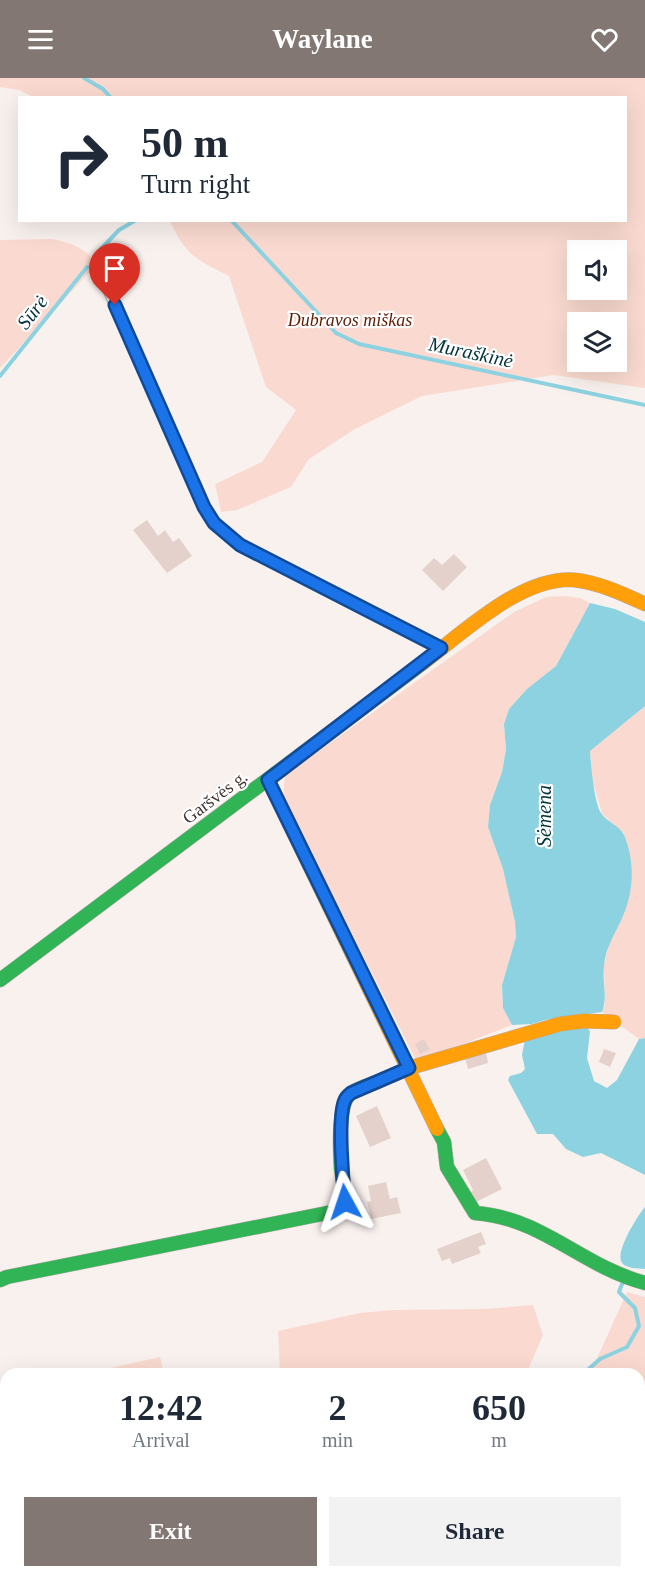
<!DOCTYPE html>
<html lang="en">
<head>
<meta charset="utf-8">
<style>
  body { margin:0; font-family:Georgia,serif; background:#f2f2f3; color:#1f2937; height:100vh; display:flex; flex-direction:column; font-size:22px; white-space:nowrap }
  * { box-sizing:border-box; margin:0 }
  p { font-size:20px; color:#747a83 }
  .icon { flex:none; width:33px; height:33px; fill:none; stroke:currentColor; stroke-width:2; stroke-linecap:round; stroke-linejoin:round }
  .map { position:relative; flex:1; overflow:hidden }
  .drawer { position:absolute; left:0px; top:1290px; width:645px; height:210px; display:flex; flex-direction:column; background:#fff; border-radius:18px 18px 0 0; box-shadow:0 6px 24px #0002 }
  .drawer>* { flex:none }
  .banner { position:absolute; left:18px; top:18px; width:609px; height:126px; border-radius:0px; box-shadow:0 6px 24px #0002; background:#fff; color:#1f2937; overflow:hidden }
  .fabs { position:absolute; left:567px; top:162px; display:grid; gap:12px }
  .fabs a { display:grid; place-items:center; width:60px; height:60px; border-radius:0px; background:#fff; box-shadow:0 6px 24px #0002; font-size:30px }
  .pin { position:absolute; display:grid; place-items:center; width:51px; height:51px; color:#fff; margin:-62px -26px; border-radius:50% 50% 50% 0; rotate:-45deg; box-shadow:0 0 6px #0007 }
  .pin .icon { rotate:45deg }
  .me { position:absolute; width:66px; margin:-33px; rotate:355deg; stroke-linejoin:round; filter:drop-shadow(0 0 4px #0008) }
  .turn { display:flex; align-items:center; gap:21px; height:126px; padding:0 24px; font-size:27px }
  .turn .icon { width:78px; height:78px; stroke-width:2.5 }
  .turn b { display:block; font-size:42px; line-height:51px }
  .eta { display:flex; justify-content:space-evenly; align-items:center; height:102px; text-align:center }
  .eta b { font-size:36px; font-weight:800; line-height:42px }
  .primary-button { display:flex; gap:12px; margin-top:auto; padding:12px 24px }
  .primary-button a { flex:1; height:69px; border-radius:0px; background:#837773; color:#fff; font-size:24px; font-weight:800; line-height:69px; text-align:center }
  .primary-button a+a { background:#f2f2f3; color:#1f2937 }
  header { display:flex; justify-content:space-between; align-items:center; height:78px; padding:0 24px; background:#837773; color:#fff; font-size:27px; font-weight:800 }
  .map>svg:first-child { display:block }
  .green { fill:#fadad0; fill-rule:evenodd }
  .water { fill:#8dd2e1 }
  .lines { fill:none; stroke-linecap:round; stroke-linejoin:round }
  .stream { stroke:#8dd2e1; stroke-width:4 }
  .building { fill:#e4d1cb }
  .street-casing { stroke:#b4aba8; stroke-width:12 }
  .fast-casing { stroke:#b4aba8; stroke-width:15 }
  .slow-casing { stroke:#b4aba8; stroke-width:15 }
  .street { stroke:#fefdfc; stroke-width:10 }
  .fast { stroke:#30b455; stroke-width:14 }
  .slow { stroke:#ff9f0a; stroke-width:14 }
  .route-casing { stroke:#114b97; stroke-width:15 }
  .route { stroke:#1a73e8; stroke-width:10 }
  .labels { text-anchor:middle; stroke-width:4.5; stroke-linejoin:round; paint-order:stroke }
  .park-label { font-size:18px; font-style:italic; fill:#601d05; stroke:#fff }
  .street-label { font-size:18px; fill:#433531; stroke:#fff }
  .water-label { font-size:20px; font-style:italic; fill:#02343e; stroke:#fff }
</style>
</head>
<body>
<header><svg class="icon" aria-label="menu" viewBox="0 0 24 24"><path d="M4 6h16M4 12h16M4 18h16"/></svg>Waylane<svg class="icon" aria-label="heart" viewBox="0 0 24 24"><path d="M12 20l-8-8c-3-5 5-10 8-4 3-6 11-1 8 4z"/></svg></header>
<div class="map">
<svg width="645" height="1500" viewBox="0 0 645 1500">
  <rect width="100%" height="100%" fill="#f9f1ee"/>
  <path class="green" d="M0 0H645V310L554 297 422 318 355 351 309 381 291 409 237 432 221 434 215 406 262 384 296 332 266 309 229 198C197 182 185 177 170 143L626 142V20H35L19 12 0 9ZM578 172H616V212H578ZM578 244H616V284H578Z
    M52 161C72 165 85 170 97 186L0 290V162Z
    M564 518 580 520 590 525 556 588 527 611 509 631 504 646 506 672 502 694 490 727 488 749 503 791 515 844 516 859 502 907 503 930 512 947 417 984 283 719 285 697 514 534 546 519Z
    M645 628V960L639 961 602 934 605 927 604 888 610 861 623 838 624 755 602 736 592 700 590 672Z
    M627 1214 645 1219V1500H504L506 1494H639V1296H590Z
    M533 1227 543 1257 526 1296H280L278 1253 360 1235 393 1232 484 1231Z
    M160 1279 164 1296H84Z
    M0 1328 6 1338V1494H451L449 1500H0Z"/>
  <path class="water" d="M590 525 615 531 645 544V628L590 673C591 687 594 724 601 735 607 744 620 748 624 757 635 783 634 812 623 838 616 855 605 869 604 889 602 904 608 920 602 934L545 942 532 946 512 947 503 930 502 907 516 859 515 844 503 791 488 749 490 727 502 694 506 672 504 646 509 631 527 611 556 588Z
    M585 948 590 953 587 980 594 1003 607 1010 617 1002 639 961 645 960V1097L601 1075 583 1079 566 1071 553 1056H537L508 1002 510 998 521 995 525 991 522 977 525 961 535 956Z
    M645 1129V1191C638 1190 627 1191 622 1185 614 1175 638 1137 645 1129Z"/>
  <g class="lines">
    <path class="stream" d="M84 0 103 11 111 20
      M231 142 336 255 359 266 645 327
      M99 173 119 152 136 142
      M0 298 87 189
      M583 1296 600 1281 627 1269 639 1248 635 1230 619 1214 622 1206
      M474 1500 477 1494"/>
  </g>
  <path class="building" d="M147 442 158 458 165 452 173 464 179 460 192 478 167 495 133 452Z
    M454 476 467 489 443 513 422 492 434 480 442 487Z
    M424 961 430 972 420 976 415 966Z
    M604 971 616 975 610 989 599 984Z
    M486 974 488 985 468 991 465 980Z
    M377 1028 391 1060 370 1069 356 1038Z
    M486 1080 502 1111 476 1124 471 1114 473 1112 463 1092Z
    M386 1104 390 1121 397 1119 401 1135 371 1141 367 1124 371 1123 368 1108Z
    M481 1154 486 1166 478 1169 481 1175 452 1186 450 1180 442 1183 437 1171Z"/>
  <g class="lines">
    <g class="street-casing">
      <path id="street" d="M97 186 204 429 214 445 240 467 441 570"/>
    </g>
    <g class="fast-casing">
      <path id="fast" d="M0 902 424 584
        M437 1051 444 1064 447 1089 475 1135C543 1140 581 1188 645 1205
        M0 1202 7 1199 342 1132C347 1119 343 1104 341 1090 340 1074 338 1026 350 1016 357 1010 369 1007 377 1004"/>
    </g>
    <g class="slow-casing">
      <path id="slow" d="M424 584C464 554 523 497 575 502 600 505 623 516 645 526
        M268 702 437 1051
        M377 1004 409 990 560 946 584 943 614 944"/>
    </g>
    <use href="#street" class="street"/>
    <use href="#fast" class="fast"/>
    <use href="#slow" class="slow"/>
  </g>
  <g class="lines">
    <g class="route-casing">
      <path id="route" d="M115 227 204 429 214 445 240 467 441 570 268 702 409 990 351 1015C349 1017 346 1019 345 1022 337 1037 343 1105 345 1124"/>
    </g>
    <use href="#route" class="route"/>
  </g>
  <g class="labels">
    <g class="park-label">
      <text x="350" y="248">Dubravos miškas</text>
    </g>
    <g class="street-label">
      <text transform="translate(215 719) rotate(-37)" y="6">Garšvės g.</text>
    </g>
    <g class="water-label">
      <text transform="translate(32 234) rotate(-52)" y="7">Sūrė</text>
      <text transform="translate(471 274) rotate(12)" y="7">Muraškinė</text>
      <text transform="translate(544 738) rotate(-90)" y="7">Sėmena</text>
    </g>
  </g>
</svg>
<div class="fabs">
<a><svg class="icon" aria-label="sound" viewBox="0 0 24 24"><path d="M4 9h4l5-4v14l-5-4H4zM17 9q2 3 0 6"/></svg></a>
<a><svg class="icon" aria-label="layers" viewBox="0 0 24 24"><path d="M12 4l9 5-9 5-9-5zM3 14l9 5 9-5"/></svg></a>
</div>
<div class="pin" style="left:115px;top:227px;background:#d93025"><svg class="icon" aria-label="arrive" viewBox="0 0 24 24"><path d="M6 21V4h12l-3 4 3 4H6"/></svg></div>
<svg class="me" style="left:345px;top:1124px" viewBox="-20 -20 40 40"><path d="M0-17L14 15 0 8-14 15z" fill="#1a73e8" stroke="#fff" stroke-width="4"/></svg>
<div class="banner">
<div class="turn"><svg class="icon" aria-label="right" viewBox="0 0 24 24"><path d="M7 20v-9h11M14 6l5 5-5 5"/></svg><div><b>50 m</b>Turn right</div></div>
</div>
<section class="drawer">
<div class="eta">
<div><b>12:42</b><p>Arrival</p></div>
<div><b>2</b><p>min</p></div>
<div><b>650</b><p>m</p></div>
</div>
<div class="primary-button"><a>Exit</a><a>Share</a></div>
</section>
</div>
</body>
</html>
